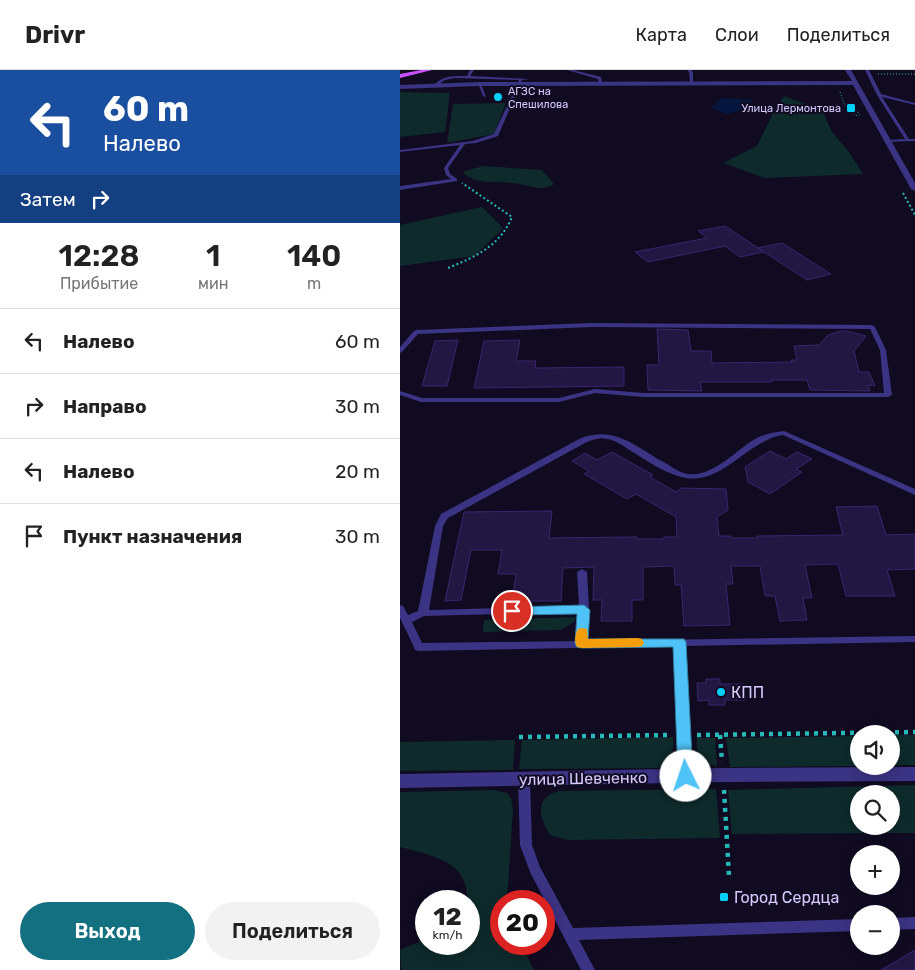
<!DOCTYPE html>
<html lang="ru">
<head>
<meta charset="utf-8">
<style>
  body { margin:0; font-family:Rubik,sans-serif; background:#f2f2f2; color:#222; height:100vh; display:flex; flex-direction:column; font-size:19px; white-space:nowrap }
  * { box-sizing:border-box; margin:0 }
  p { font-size:16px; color:#767676 }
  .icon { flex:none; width:28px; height:28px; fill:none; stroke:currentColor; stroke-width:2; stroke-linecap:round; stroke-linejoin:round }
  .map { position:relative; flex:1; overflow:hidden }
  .side { display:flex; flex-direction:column; background:#fff; width:400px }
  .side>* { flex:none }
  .hud { background:#1a4fa0; color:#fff; overflow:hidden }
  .tools { position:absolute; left:450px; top:655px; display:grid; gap:10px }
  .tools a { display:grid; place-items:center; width:50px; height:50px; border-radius:50%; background:#fff; box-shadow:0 2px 12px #0003; font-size:25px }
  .speed { position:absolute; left:15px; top:820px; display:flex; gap:10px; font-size:25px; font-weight:700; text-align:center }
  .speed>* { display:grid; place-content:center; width:65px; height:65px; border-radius:50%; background:#fff; box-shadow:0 2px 12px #0003; line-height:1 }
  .speed small { font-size:12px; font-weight:400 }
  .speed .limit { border:8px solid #d22; background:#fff; color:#111 }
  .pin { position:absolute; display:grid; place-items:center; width:42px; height:42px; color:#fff; margin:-21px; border:2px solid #fff; border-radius:50%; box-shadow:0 1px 5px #0007 }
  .me { position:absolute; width:55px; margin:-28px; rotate:356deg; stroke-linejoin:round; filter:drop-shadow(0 0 4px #0008) }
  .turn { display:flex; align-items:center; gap:18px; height:105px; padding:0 20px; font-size:22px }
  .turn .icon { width:65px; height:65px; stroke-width:2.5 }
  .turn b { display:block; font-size:35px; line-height:42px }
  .then { display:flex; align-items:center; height:48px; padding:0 20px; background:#0003; gap:10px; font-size:19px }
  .eta { display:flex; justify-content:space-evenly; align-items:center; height:85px; text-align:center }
  .eta b { font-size:30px; font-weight:600; line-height:35px }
  .cta { display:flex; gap:10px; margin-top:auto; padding:10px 20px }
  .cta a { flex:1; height:58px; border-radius:30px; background:#137081; color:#fff; font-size:20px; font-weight:600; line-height:58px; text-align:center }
  .cta a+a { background:#f2f2f2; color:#222 }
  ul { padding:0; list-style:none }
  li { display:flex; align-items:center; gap:15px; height:65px; padding:0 20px; border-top:1px solid #e0e0e0 }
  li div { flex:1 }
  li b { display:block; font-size:19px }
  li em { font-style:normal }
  header { display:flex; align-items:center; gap:30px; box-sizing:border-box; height:70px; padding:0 25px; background:#fff; border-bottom:1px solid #e0e0e0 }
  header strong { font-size:24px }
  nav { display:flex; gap:28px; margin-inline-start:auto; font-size:18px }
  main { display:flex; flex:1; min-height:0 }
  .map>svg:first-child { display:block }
  .green { fill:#0e2a2b; fill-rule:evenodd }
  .water { fill:#06173f }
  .building { fill:#221643; stroke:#392670 }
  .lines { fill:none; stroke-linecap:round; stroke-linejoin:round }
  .path-far2 { stroke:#25b9b8; stroke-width:1; stroke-dasharray:1 2; stroke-linecap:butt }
  .path-far1 { stroke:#25b9b8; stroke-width:2; stroke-dasharray:2 2.5; stroke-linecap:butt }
  .path { stroke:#25b9b8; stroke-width:4.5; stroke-dasharray:4 5; stroke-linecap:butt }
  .lane { fill:#3b3383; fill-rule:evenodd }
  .street { fill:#3b3383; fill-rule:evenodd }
  .primary { fill:#c852ff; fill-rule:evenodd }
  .route { fill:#4fc3f7; stroke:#337fa1 }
  .slow { fill:#f59e0b }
  .poi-dot { fill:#00cff6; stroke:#100b21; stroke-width:2 }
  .labels { text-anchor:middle; stroke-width:4; stroke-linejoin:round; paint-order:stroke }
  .far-poi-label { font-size:11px; fill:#d4cbff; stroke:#100b21; text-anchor:start }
  .near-poi-label { font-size:16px; fill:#d4cbff; stroke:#100b21; text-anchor:start }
  .near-street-label { font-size:16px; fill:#d4cbff; stroke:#100b21 }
</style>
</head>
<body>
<header>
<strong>Drivr</strong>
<nav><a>Карта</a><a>Слои</a><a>Поделиться</a></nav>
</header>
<main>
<section class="side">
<div class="hud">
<div class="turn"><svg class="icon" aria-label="left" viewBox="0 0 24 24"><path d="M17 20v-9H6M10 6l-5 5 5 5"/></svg><div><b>60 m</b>Налево</div></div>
<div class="then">Затем<svg class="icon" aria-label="right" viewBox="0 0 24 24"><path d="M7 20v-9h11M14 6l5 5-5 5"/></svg></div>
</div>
<div class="eta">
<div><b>12:28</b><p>Прибытие</p></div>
<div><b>1</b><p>мин</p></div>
<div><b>140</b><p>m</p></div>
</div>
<ul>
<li><svg class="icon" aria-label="left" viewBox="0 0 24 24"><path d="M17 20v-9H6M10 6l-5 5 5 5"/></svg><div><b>Налево</b></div><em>60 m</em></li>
<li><svg class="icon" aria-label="right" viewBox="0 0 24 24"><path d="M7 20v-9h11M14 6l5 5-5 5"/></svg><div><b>Направо</b></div><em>30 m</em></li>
<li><svg class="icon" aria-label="left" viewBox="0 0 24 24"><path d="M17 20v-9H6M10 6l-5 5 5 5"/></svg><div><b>Налево</b></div><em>20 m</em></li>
<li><svg class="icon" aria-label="arrive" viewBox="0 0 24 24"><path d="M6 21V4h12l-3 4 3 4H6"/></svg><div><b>Пункт назначения</b></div><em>30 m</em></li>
</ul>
<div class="cta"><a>Выход</a><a>Поделиться</a></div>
</section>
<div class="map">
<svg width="515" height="900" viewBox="0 0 515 900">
  <rect width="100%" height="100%" fill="#100b21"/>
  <path class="green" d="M0 22 50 23 45 62 0 67Z
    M384 26 422 40 432 62 449 82 463 104 365 108 323 93 357 76 376 37Z
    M106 33 94 64 47 73 53 34Z
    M83 96 142 100 154 114C144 122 131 116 120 114 101 110 80 117 63 103L65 101Z
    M82 137 103 158 75 186 0 196V155Z
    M176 547 174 552 161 560 83 562 84 550Z
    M491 665H515V695H491Z
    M459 666V696L330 697 326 668Z
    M273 667C274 682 273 693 257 698L119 699 122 670Z
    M297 668H315L317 696C298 693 296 687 297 668Z
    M115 670 113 700 0 701V672Z
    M515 715V763L332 764 328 720ZM459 724H491V756H459Z
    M316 719 320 768 168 770 150 765C139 747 134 729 158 721Z
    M94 720 107 723 111 729 113 739 107 831H101V874H121L134 900H1L0 880 26 869V874H69C69 804 71 794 0 777V722Z"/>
  <path class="water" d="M321 28 353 30C349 39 336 41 327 44L312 38Z"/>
  <path class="building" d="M325 156 364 182 340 187 325 176 248 192 235 182 307 168 298 161Z
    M382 173 431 204 407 210 358 178Z
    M257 259 288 260 291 281H311L312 293 392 292 391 290H397L394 276 419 275 428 265 440 261H447L466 266 454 281 459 302H469L475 316 468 315 470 321 410 320 407 310H371L372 312H300L302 321 248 320 247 295H259Z
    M58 270 47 316H22L35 271Z
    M120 270 116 291H136L135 298 224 297V316L74 318 84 271Z
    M370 381 386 389 397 382 412 389 396 399 402 402 370 424 348 412 345 397Z
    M212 382 253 405 250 407 276 422 281 418 326 419 328 440 317 447 319 466H331L332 468H357V466L443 465 436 437 477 436 486 465 515 464V499L487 500 495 526H446L438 494 405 495 412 528H403L407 550 380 551 375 526H365L360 496H331L333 514H326L330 555 284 556 281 515H275L274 496 243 497V530H232V551H201L202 530H193L194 497 163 498 161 531H112L116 504H98L102 480H71L61 530 45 531 64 442 152 441 149 468 237 467V469H264V467H277L276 447 236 424 227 429 184 404 189 401 172 391 185 383 197 390Z
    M306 609H320V614H343L345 630H325V635H309V630L298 631 297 613H306Z
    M515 880V900H481Z"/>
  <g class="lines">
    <path class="path-far2" d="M478 4H515
      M440 22 446 39 459 47
      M453 34 460 46"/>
    <path class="path-far1" d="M503 123 515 145
      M48 198C75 187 100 176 112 147L62 113"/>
    <path class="path" d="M297 665 515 662
      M320 665 322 692
      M119 667 271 665
      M324 720 329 806"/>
    <path class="lane" d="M70 0H74L70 6 130 9 122 10 98 66 76 73 65 74 48 98 50 104 57 109V111L0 120V116L51 109 46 105 44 98 60 75 0 82V80L73 71 94 64 119 10 55 8 45 10 38 15 35 14C44 5 55 6 67 6Z
      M167 0H173L201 7 202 13 199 14 198 9Z
      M287 0H291L293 2V14L290 13 289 2Z
      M465 0H469L481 24 515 33V35L482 27 509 69H515V71L484 72 486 70 505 69 477 25Z
      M78 13 81 14 86 27 83 26Z
      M192 253 472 255 475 257 486 280 492 325 488 327H243L195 323 159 332H21L0 325V321L22 328H159L195 319 243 323H484L480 280 470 259 192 257 18 264 2 282 0 283V277L14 261 16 260Z
      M384 361 515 419V425L383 365C348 370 323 414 286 408 267 405 244 389 228 379 222 375 215 370 207 369 199 367 192 370 185 373L48 448 43 456 29 540 179 536 177 502 182 499 187 502 189 539 187 571 515 566V572L284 576 292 706 290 709 286 711 282 709 280 706 274 576 19 581 15 580 14 577 0 548V535L3 536 8 545 18 541 35 456 41 444 179 369C216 354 236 378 267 394 273 398 281 403 288 404 313 407 335 381 355 369 364 364 374 362 384 361ZM179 542 177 571 22 573 12 552 24 546Z
      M124 704 128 706 130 709 132 775 140 797 173 858 459 849V861L179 870 195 900H181L130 802 120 775 118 709 120 706Z
      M515 847V859L491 860V848Z"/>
    <path class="street" d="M445 0H451L515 113V121L511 119 453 15 79 16 0 19V15L79 12 452 11Z
      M515 697V711L323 712 0 718V704L323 698Z"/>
    <path class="primary" d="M21 0H32L0 8V4Z"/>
  </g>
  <path class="route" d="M184 535 190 540 188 569H284L286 572 293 706 291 710 286 712 280 710 278 706 273 577 182 578 177 577 175 574 177 544 112 545 106 541 112 537Z"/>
  <path class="slow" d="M182 558 187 559 188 569 238 568 242 569 244 573 242 576 238 577 182 578 177 577C174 572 175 564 178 559Z"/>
  <g class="poi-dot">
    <circle cx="98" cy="27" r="5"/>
    <rect x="446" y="33" width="10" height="10" rx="2.5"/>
    <circle cx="321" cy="622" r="5"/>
    <rect x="319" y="822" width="10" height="10" rx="2.5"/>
  </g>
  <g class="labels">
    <g class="far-poi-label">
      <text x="108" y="25">АГЗС на<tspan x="108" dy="13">Спешилова</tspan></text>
      <text x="441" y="42" text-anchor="end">Улица Лермонтова</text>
    </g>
    <g class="near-poi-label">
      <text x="331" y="628">КПП</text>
      <text x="334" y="833">Город Сердца</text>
    </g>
    <g class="near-street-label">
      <text transform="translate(183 708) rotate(-1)" y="6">улица Шевченко</text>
    </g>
  </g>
</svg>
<div class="tools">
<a><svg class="icon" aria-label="sound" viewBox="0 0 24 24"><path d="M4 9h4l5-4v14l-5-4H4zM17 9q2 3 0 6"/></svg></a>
<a><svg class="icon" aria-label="search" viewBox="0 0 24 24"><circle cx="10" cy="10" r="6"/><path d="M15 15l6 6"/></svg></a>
<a>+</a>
<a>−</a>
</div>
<div class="speed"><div>12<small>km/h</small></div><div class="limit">20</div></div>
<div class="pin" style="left:112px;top:541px;background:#d93025"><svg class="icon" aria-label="arrive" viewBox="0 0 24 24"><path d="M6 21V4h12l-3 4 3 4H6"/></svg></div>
<svg class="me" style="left:286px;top:706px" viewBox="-20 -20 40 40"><circle r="19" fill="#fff"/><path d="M0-13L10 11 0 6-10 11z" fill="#4fc3f7"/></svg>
</div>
</main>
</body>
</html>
